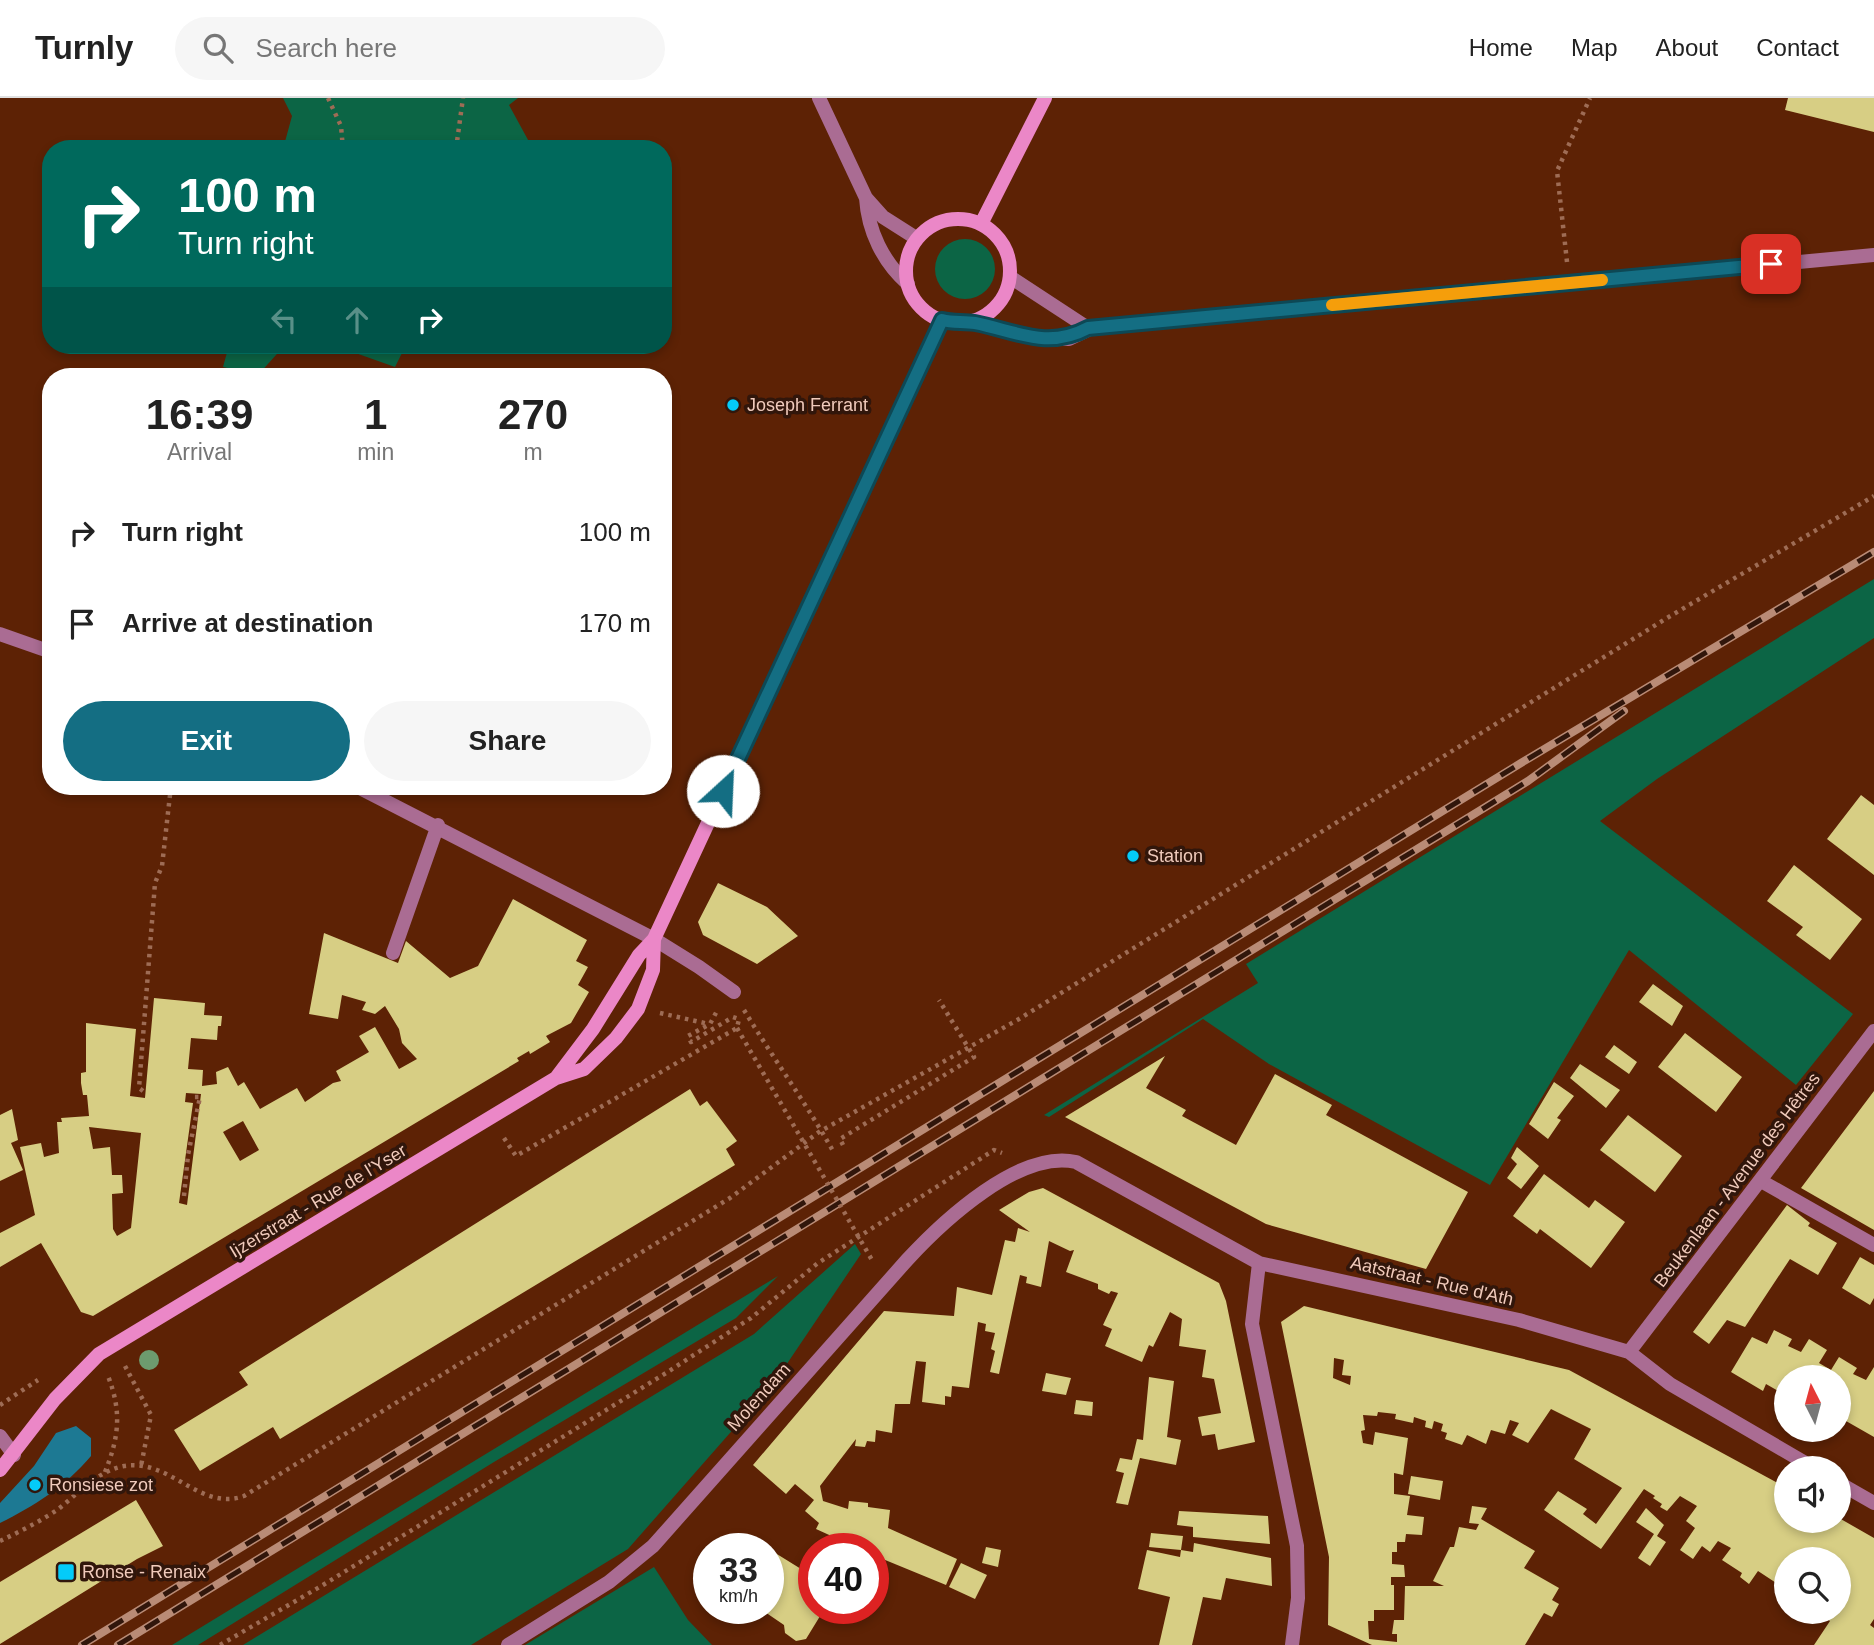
<!DOCTYPE html>
<html lang="en">
<head>
<meta charset="utf-8">
<style>
  body { margin:0; font-family:Helvetica,sans-serif; background:#f6f6f6; color:#222; height:100vh; display:flex; flex-direction:column; font-size:26px; white-space:nowrap }
  * { box-sizing:border-box; margin:0 }
  p { font-size:23px; color:#767676 }
  .icon { flex:none; width:38px; height:38px; fill:none; stroke:currentColor; stroke-width:2; stroke-linecap:round; stroke-linejoin:round }
  .map { position:relative; flex:1; overflow:hidden }
  .side { position:absolute; left:42px; top:270px; width:630px; height:427px; display:flex; flex-direction:column; background:#fff; border-radius:28px; box-shadow:0 4px 10px #0003 }
  .side>* { flex:none }
  .hud { position:absolute; left:42px; top:42px; width:630px; height:214px; border-radius:28px; box-shadow:0 4px 10px #0003; background:#00695c; color:#fff; overflow:hidden }
  .needle { width:46px; rotate:354deg }
  .fabs { position:absolute; left:1774px; top:1267px; display:grid; gap:14px }
  .fabs a { display:grid; place-items:center; width:77px; height:77px; border-radius:50%; background:#fff; box-shadow:0 4px 10px #0003; font-size:35px }
  .speed { position:absolute; left:693px; top:1435px; display:flex; gap:14px; font-size:35px; font-weight:700; text-align:center }
  .speed>* { display:grid; place-content:center; width:91px; height:91px; border-radius:50%; background:#fff; box-shadow:0 4px 10px #0003; line-height:1 }
  .speed small { font-size:18px; font-weight:400 }
  .speed .limit { border:10px solid #d22; background:#fff; color:#111 }
  .pin { position:absolute; display:grid; place-items:center; width:60px; height:60px; color:#fff; margin:-30px; border-radius:14px; box-shadow:0 4px 10px #0006 }
  .me { position:absolute; width:77px; margin:-38px; rotate:25deg; stroke-linejoin:round; filter:drop-shadow(0 0 5px #0008) }
  .turn { display:flex; align-items:center; gap:24px; height:147px; padding:0 21px; font-size:32px }
  .turn .icon { width:91px; height:91px; stroke-width:2.5 }
  .turn b { display:block; font-size:49px; line-height:60px }
  .lanes { display:flex; align-items:center; height:66px; padding:0 21px; background:#0003; justify-content:center; gap:35px; direction:ltr }
  .lanes .off { opacity:.35 }
  .eta { display:flex; justify-content:space-evenly; align-items:center; height:119px; text-align:center }
  .eta b { font-size:42px; font-weight:800; line-height:49px }
  .primary-button { display:flex; gap:14px; margin-top:auto; padding:14px 21px }
  .primary-button a { flex:1; height:80px; border-radius:42px; background:#146e83; color:#fff; font-size:28px; font-weight:800; line-height:80px; text-align:center }
  .primary-button a+a { background:#f6f6f6; color:#222 }
  ul { padding:0; list-style:none }
  li { display:flex; align-items:center; gap:21px; height:91px; padding:0 21px }
  li div { flex:1 }
  li b { display:block; font-size:26px }
  li em { font-style:normal }
  header { display:flex; align-items:center; gap:42px; box-sizing:border-box; height:98px; padding:0 35px; background:#fff; border-bottom:2px solid #e0e0e0 }
  header strong { font-size:33px }
  nav { display:flex; gap:38px; margin-inline-start:auto; font-size:24px }
  .search { width:490px; height:63px; background:#f6f6f6; display:flex; align-items:center; gap:18px; box-sizing:border-box; padding:0 24px; border-radius:38px; color:#767676; font-size:26px }
  .map>svg:first-child { display:block }
  .green { fill:#0c6545 }
  .water { fill:#1d7993 }
  .building { fill:#d7ce84; fill-rule:evenodd }
  .lines { fill:none; stroke-linecap:round; stroke-linejoin:round }
  .path { stroke:#9e6c55; stroke-width:4.5; stroke-dasharray:3.5 5; stroke-linecap:butt }
  .lane { stroke:#aa6c93; stroke-width:14 }
  .street { stroke:#aa6c93; stroke-width:14 }
  .secondary { stroke:#eb87c7; stroke-width:14 }
  .rail-casing { stroke:#b98b76; stroke-width:8 }
  .rail { stroke:#31160b; stroke-width:5; stroke-dasharray:16; stroke-linecap:butt }
  .path-bridge { stroke:#9e6c55; stroke-width:4.5; stroke-dasharray:3.5 5; stroke-linecap:butt }
  .tree { fill:#6d9b6e }
  .route-casing { stroke:#0d4855; stroke-width:18 }
  .route { stroke:#146e83; stroke-width:12 }
  .slow { stroke:#f59e0b; stroke-width:12 }
  .poi-dot { fill:#04cbf9; stroke:#31160b; stroke-width:2.5 }
  .labels { text-anchor:middle; stroke-width:7; stroke-linejoin:round; paint-order:stroke }
  .poi-label { font-size:18px; fill:#f0cabb; stroke:#31160b; text-anchor:start }
  .street-label { font-size:18px; fill:#f0cabb; stroke:#31160b }
</style>
</head>
<body>
<header>
<strong>Turnly</strong>
<div class="search"><svg class="icon" aria-label="search" viewBox="0 0 24 24"><circle cx="10" cy="10" r="6"/><path d="M15 15l6 6"/></svg>Search here</div>
<nav><a>Home</a><a>Map</a><a>About</a><a>Contact</a></nav>
</header>
<div class="map">
<svg width="1874" height="1547" viewBox="0 0 1874 1547">
  <rect width="100%" height="100%" fill="#5d2205"/>
  <path class="green" d="M283 0H518L509 7 533 51H283L292 18Z
    M935 171a30 30 0 1 1 60 0a30 30 0 1 1-60 0Z
    M229 247H285L258 277 223 269Z
    M333 247H406L395 269Z
    M1874 481V540L1657 681 1600 723 1853 916 1796 987 1629 852 1490 1087 1269 966 1203 921 1049 1019 1044 1017 1258 885 1246 866Z
    M855 1146 861 1156 774 1285 628 1451 471 1547H243L754 1236Z
    M778 1178 736 1220 494 1364 198 1547H172Z
    M654 1469 688 1522 712 1547H525Z"/>
  <path class="water" d="M76 1328 91 1340V1358C67 1387 33 1409 0 1425V1405L34 1368 56 1335Z"/>
  <path class="building" d="M1788 0H1874V34L1785 12Z
    M1861 697 1874 707V777L1827 741Z
    M1794 767 1862 821 1830 862 1796 837 1803 829 1767 803Z
    M718 785 767 809 798 838 757 866 703 837 698 824Z
    M513 801 587 842 576 863 588 869 578 887 589 894 571 925 546 938 550 944 530 956 529 953 517 960 519 963 93 1218 81 1214 41 1145 0 1169V1135L35 1117 20 1049 41 1045 44 1059 59 1055 57 1024H62L61 1020 89 1018 87 997H83L81 985V975L86 974V925L136 931 130 998 145 1000 154 900 205 905 204 917 222 918 221 928H218L217 942 191 940 188 971 203 972 202 988 217 986 216 974 228 969 238 988 244 984 260 1011 297 990 305 1004 333 985 341 983 336 973 369 954 359 938 375 929 399 971 417 961 402 945 399 931 385 908 375 916 362 912 366 904 342 897 338 921 309 916 324 835 398 865 406 843 450 880 478 868ZM186 995 201 996 187 1107 179 1105 193 1005 185 1004ZM243 1023 259 1052 240 1063 223 1034ZM89 1029 141 1035 131 1130 117 1138 113 1131 112 1096 123 1095 122 1077H112L110 1049 93 1051Z
    M1653 886 1683 908 1672 928 1639 904Z
    M1685 935 1742 979 1716 1014 1658 969Z
    M1614 947 1637 964 1629 976 1605 959Z
    M1165 958 1146 990 1186 1012 1182 1018 1236 1047 1275 976 1332 1007 1326 1017 1468 1094 1426 1171 1266 1126 1065 1019Z
    M1580 966 1620 992 1606 1010 1570 980Z
    M1554 984 1574 998 1557 1020 1561 1022 1548 1041 1529 1026Z
    M690 991 700 1008 707 1003 737 1043 726 1051 735 1067 280 1341 273 1329 200 1373 174 1332 248 1287 239 1274Z
    M1874 993V1132L1801 1090Z
    M12 1011 18 1042 11 1045 23 1072 0 1083V1017Z
    M1628 1017 1682 1058 1655 1094 1600 1052Z
    M1517 1049 1539 1068 1521 1091 1507 1080 1517 1066 1511 1060Z
    M1544 1076 1589 1110 1595 1102 1625 1124 1591 1170 1540 1131 1537 1136 1513 1118Z
    M1043 1090 1219 1185 1226 1203 1255 1344 1218 1352 1215 1336 1202 1338 1198 1319 1221 1315 1214 1281 1202 1279 1206 1252 1179 1248 1182 1221 1170 1214 1153 1249 1149 1247 1142 1264 1105 1248 1112 1231 1103 1227 1118 1195 1111 1193 1109 1196 1098 1191V1186L1066 1174 1074 1152 1070 1153 1049 1143 1041 1189 1026 1185 1027 1179 1020 1177 999 1276 990 1274 995 1253 991 1251 995 1235 985 1233 986 1226 978 1224 969 1290 952 1288 951 1299 945 1298V1307L922 1304 926 1264 916 1263 910 1306H895L892 1335 876 1332 875 1344 867 1343 865 1349 855 1348 856 1341 820 1388 823 1403 848 1411 849 1403 868 1405V1409L890 1412 888 1430 957 1461 946 1487 873 1457V1451H860L816 1431 819 1425 805 1413 814 1402 795 1386 786 1396 753 1367 884 1213 954 1218 957 1189 992 1197 1005 1142 1015 1144 1018 1130 1030 1134 999 1112 1029 1094Z
    M1787 1107 1810 1125 1808 1128 1837 1145 1818 1177 1790 1161 1745 1229 1727 1222 1709 1246 1693 1234Z
    M1860 1159 1874 1167V1200L1870 1207 1842 1190Z
    M1304 1208 1569 1272 1787 1390V1423H1839V1420L1874 1440V1521L1870 1527 1874 1530V1547H1814L1830 1523 1817 1514H1839V1461H1787V1492L1758 1473 1749 1486 1740 1479 1742 1475 1722 1462 1731 1450 1718 1443 1710 1454 1702 1448 1693 1461 1680 1452 1695 1430 1686 1423 1697 1408 1680 1398 1667 1413 1660 1409 1662 1406 1653 1400 1655 1398 1644 1391 1601 1451 1544 1412 1558 1393 1587 1411 1583 1416 1596 1426 1622 1390 1574 1361 1591 1331 1551 1311 1528 1345 1512 1337 1519 1325 1510 1322 1505 1336 1491 1332 1486 1346 1467 1337 1462 1347 1445 1341 1447 1335 1441 1333 1443 1326 1434 1323 1432 1331 1425 1329 1426 1323 1414 1319 1413 1325 1395 1321 1396 1316 1378 1314 1377 1318 1363 1317 1365 1332 1361 1333 1363 1345 1373 1347 1375 1334 1408 1340 1403 1377 1394 1375V1396L1410 1398 1407 1417 1424 1419 1422 1437 1406 1436 1405 1444H1397V1454H1392V1466L1404 1467 1405 1479H1391V1487H1394V1512H1374V1523H1368L1369 1541 1397 1544V1536H1392L1394 1522H1404L1405 1488H1444L1433 1483 1450 1449H1454L1459 1429 1476 1432 1479 1426 1469 1425 1472 1408 1487 1410 1481 1421 1535 1453 1524 1470 1559 1490 1552 1502 1559 1506 1552 1519 1544 1515 1525 1547H1372L1328 1527 1329 1459 1281 1224ZM1334 1260 1344 1262 1342 1277 1351 1278 1350 1287 1333 1280Z
    M1774 1232 1792 1241 1788 1248 1801 1254 1809 1241 1827 1252 1819 1265 1831 1272 1839 1259 1857 1270 1853 1276 1866 1282 1874 1269V1339L1839 1319V1279H1787V1298L1766 1286 1763 1293 1731 1274 1752 1239 1767 1246Z
    M1046 1275 1071 1280 1066 1297 1042 1293Z
    M1149 1279 1174 1283 1167 1339 1181 1342 1176 1367 1140 1360 1128 1407 1116 1405 1124 1375 1116 1373 1120 1360 1132 1362 1137 1341 1143 1342Z
    M1076 1302 1093 1304 1092 1318 1074 1316Z
    M1411 1378 1443 1383 1440 1402 1408 1396Z
    M136 1402 163 1448 137 1461 0 1546V1484Z
    M1646 1410 1664 1427 1657 1438 1666 1444 1650 1468 1638 1460 1654 1436 1636 1424Z
    M1179 1413 1268 1418 1270 1446 1193 1439V1429L1177 1427Z
    M1151 1435 1183 1438 1181 1452 1149 1449Z
    M1194 1445 1271 1460 1272 1488 1226 1480 1221 1502 1203 1499 1192 1547H1159L1170 1499 1138 1491 1147 1452 1180 1459 1181 1452 1193 1454Z
    M986 1449 1001 1452 998 1469 982 1465Z
    M772 1453 814 1479V1510H825L806 1541 796 1543 785 1535 784 1527 759 1510H768V1459Z
    M961 1465 987 1477 975 1501 949 1489Z"/>
  <g class="lines">
    <path class="path" d="M328 0 341 28 343 51
      M456 51 463 0
      M1567 164 1557 73 1590 0
      M744 912C773 960 806 1005 833 1053
      M660 915 709 926
      M143 993 139 990 155 785 162 768 171 688
      M504 1040 516 1058 737 930 739 921 733 919 691 944 688 938 710 926 718 911
      M843 1047 840 1041 974 959 939 902
      M184 1098 188 1057 200 999H190
      M125 1268 151 1317 141 1368
      M0 1307 38 1282
      M105 1374C119 1339 122 1314 108 1278
      M0 1443C19 1434 39 1424 57 1412 78 1396 97 1373 124 1368 170 1360 200 1414 244 1398L730 1100 819 1034 1019 921 1667 520 1874 398
      M220 1547 323 1487 666 1275 751 1220 818 1165 994 1052 1002 1055"/>
    <path class="lane" d="M1761 1083 1874 1147"/>
    <path class="street" d="M819 0 866 100 883 119 916 140
      M866 100C868 133 883 164 908 186
      M1010 179 1088 230
      M973 224 1037 240 1069 241 1092 230 1874 157
      M0 536 51 554
      M356 688 654 841 699 869 734 894
      M393 855 438 727
      M1259 1165 1252 1226 1297 1448 1298 1500 1292 1547
      M1629 1254 1874 933
      M0 1338 14 1357
      M1839 1385 1874 1405
      M508 1547 609 1484 653 1448 907 1162C943 1123 1020 1051 1076 1064L1259 1165 1519 1222 1629 1254 1670 1286 1814 1370"/>
    <path class="secondary" d="M906 173a52 52 0 1 1 104 0a52 52 0 1 1-104 0Z
      M981 126 1045 0
      M556 980 593 931 639 857 654 841 942 222
      M0 1372 55 1301 99 1256 556 980 584 971 616 940 638 911 653 872 654 841"/>
    <g class="rail-casing">
      <path id="rail" d="M82 1547 1521 665 1874 454
        M118 1547 1528 683 1624 613"/>
    </g>
    <use href="#rail" class="rail"/>
    <path class="path-bridge" d="M737 930 872 1162"/>
  </g>
  <circle class="tree" cx="149" cy="1262" r="10"/>
  <g class="lines">
    <g class="route-casing">
      <path id="route" d="M723 693 942 222C953 225 964 223 975 225 1016 233 1047 252 1088 230L1771 166"/>
    </g>
    <use href="#route" class="route"/>
    <path class="slow" d="M1332 207 1602 182"/>
  </g>
  <g class="poi-dot">
    <circle cx="733" cy="307" r="7"/>
    <circle cx="1133" cy="758" r="7"/>
    <circle cx="35" cy="1387" r="7"/>
    <rect x="57" y="1465" width="18" height="18" rx="3.5"/>
  </g>
  <g class="labels">
    <g class="poi-label">
      <text x="747" y="313">Joseph Ferrant</text>
      <text x="1147" y="764">Station</text>
      <text x="49" y="1393">Ronsiese zot</text>
      <text x="82" y="1480">Ronse - Renaix</text>
    </g>
    <g class="street-label">
      <text transform="translate(1737 1082) rotate(-53)" y="6">Beukenlaan - Avenue des Hêtres</text>
      <text transform="translate(318 1103) rotate(-31)" y="6">Ijzerstraat - Rue de l'Yser</text>
      <text transform="translate(1432 1183) rotate(13)" y="6">Aatstraat - Rue d'Ath</text>
      <text transform="translate(759 1299) rotate(-48)" y="6">Molendam</text>
    </g>
  </g>
</svg>
<div class="fabs">
<a><svg class="needle" viewBox="-14 -14 28 28"><path d="M0-13l5 13h-10z" fill="#e53935"/><path d="M0 13l5-13h-10z" fill="#767676"/></svg></a>
<a><svg class="icon" aria-label="sound" viewBox="0 0 24 24"><path d="M4 9h4l5-4v14l-5-4H4zM17 9q2 3 0 6"/></svg></a>
<a><svg class="icon" aria-label="search" viewBox="0 0 24 24"><circle cx="10" cy="10" r="6"/><path d="M15 15l6 6"/></svg></a>
</div>
<div class="speed"><div>33<small>km/h</small></div><div class="limit">40</div></div>
<div class="pin" style="left:1771px;top:166px;background:#d93025"><svg class="icon" aria-label="arrive" viewBox="0 0 24 24"><path d="M6 21V4h12l-3 4 3 4H6"/></svg></div>
<svg class="me" style="left:723px;top:693px" viewBox="-20 -20 40 40"><circle r="19" fill="#fff"/><path d="M0-13L10 11 0 6-10 11z" fill="#146e83"/></svg>
<div class="hud">
<div class="turn"><svg class="icon" aria-label="right" viewBox="0 0 24 24"><path d="M7 20v-9h11M14 6l5 5-5 5"/></svg><div><b>100 m</b>Turn right</div></div>
<div class="lanes"><svg class="icon off" aria-label="left" viewBox="0 0 24 24"><path d="M17 20v-9H6M10 6l-5 5 5 5"/></svg><svg class="icon off" aria-label="ahead" viewBox="0 0 24 24"><path d="M12 20V5M6 11l6-6 6 6"/></svg><svg class="icon" aria-label="right" viewBox="0 0 24 24"><path d="M7 20v-9h11M14 6l5 5-5 5"/></svg></div>
</div>
<section class="side">
<div class="eta">
<div><b>16:39</b><p>Arrival</p></div>
<div><b>1</b><p>min</p></div>
<div><b>270</b><p>m</p></div>
</div>
<ul>
<li><svg class="icon" aria-label="right" viewBox="0 0 24 24"><path d="M7 20v-9h11M14 6l5 5-5 5"/></svg><div><b>Turn right</b></div><em>100 m</em></li>
<li><svg class="icon" aria-label="arrive" viewBox="0 0 24 24"><path d="M6 21V4h12l-3 4 3 4H6"/></svg><div><b>Arrive at destination</b></div><em>170 m</em></li>
</ul>
<div class="primary-button"><a>Exit</a><a>Share</a></div>
</section>
</div>
</body>
</html>
